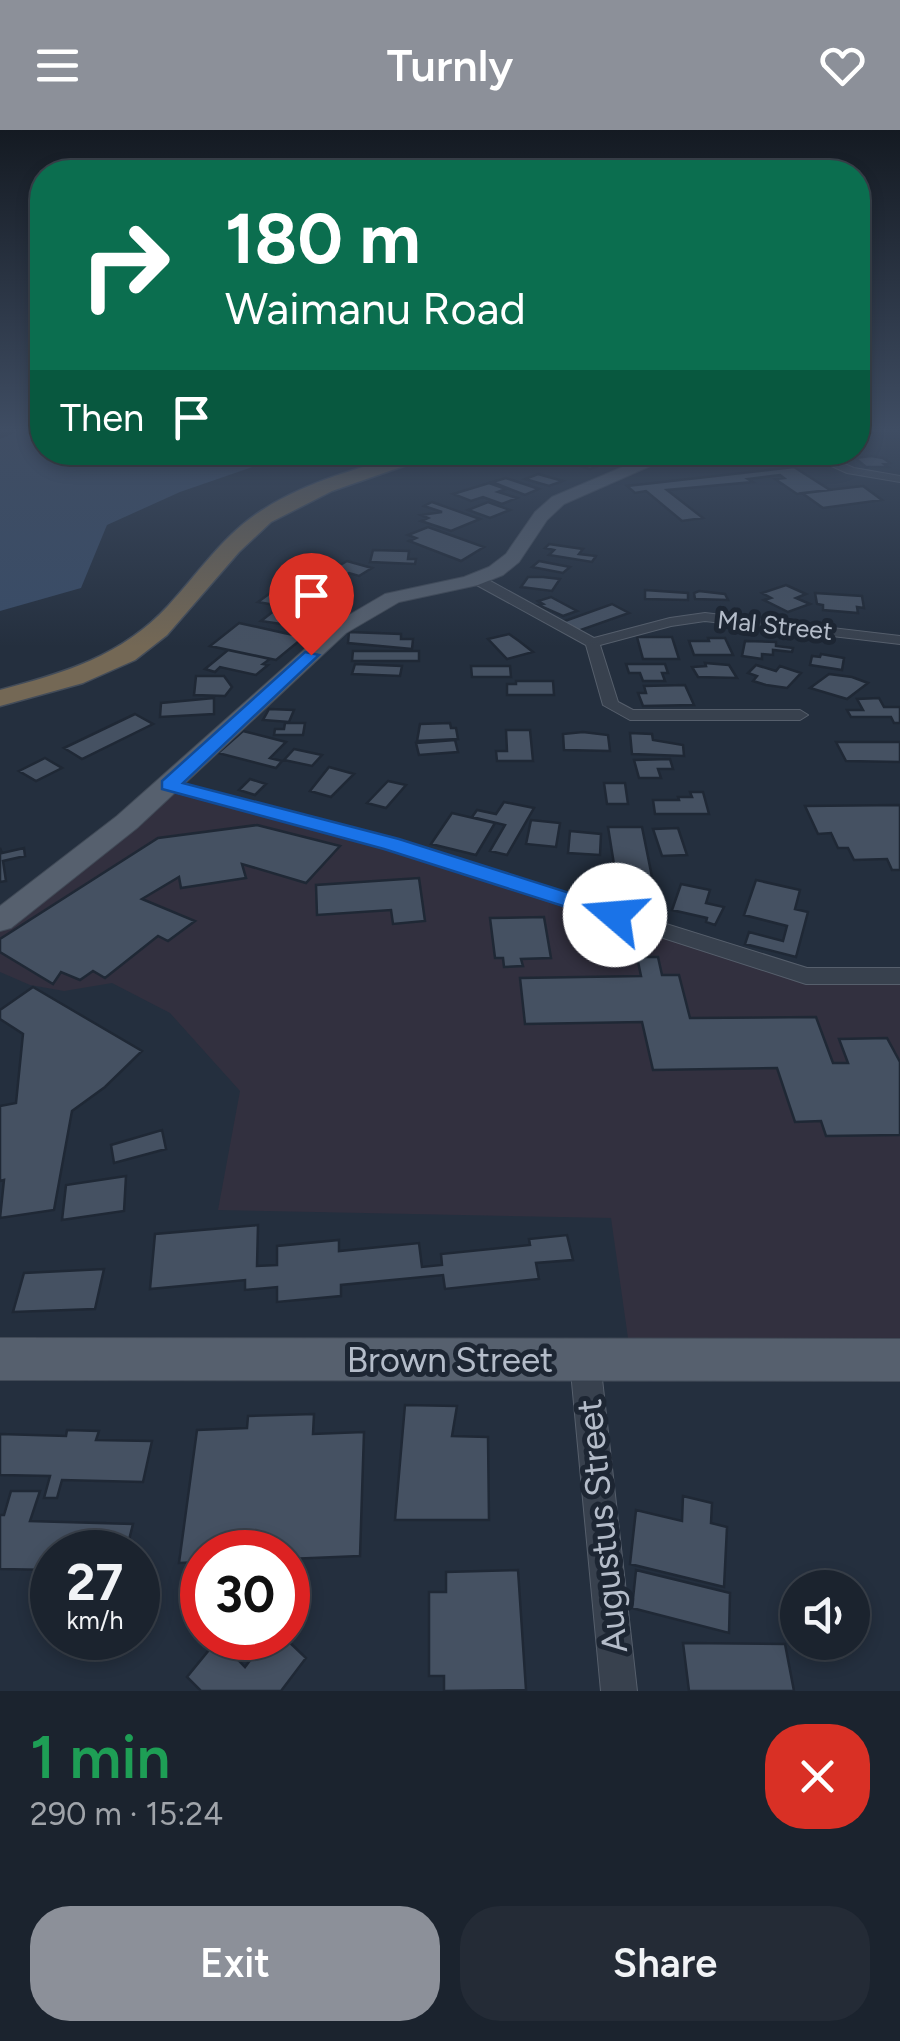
<!DOCTYPE html>
<html lang="en">
<head>
<meta charset="utf-8">
<style>
  body { margin:0; font-family:Figtree,sans-serif; background:#242b36; color:#f1f3f6; height:100vh; display:flex; flex-direction:column; font-size:38px; white-space:nowrap }
  * { box-sizing:border-box; margin:0 }
  p { font-size:32px; color:#a0a4aa }
  .icon { flex:none; width:55px; height:55px; fill:none; stroke:currentColor; stroke-width:2; stroke-linecap:round; stroke-linejoin:round }
  .map { position:relative; height:1561px; overflow:hidden }
  .sheet { display:flex; flex-direction:column; background:#1b232e; flex:1 }
  .sheet>* { flex:none }
  .top-card { position:absolute; left:30px; top:30px; width:840px; height:305px; border-radius:40px; box-shadow:0 5px 15px #0003,0 0 0 2px #39404a; background:#0b6e4f; color:#fff; overflow:hidden }
  .controls { position:absolute; left:780px; top:1440px; display:grid; gap:20px }
  .controls a { display:grid; place-items:center; width:90px; height:90px; border-radius:50%; background:#1b232e; box-shadow:0 5px 15px #0003,0 0 0 2px #39404a; font-size:50px }
  .speed { position:absolute; left:30px; top:1400px; display:flex; gap:20px; font-size:50px; font-weight:700; text-align:center }
  .speed>* { display:grid; place-content:center; width:130px; height:130px; border-radius:50%; background:#1b232e; box-shadow:0 5px 15px #0003,0 0 0 2px #39404a; line-height:1 }
  .speed small { font-size:25px; font-weight:400 }
  .speed .limit { border:15px solid #d22; background:#fff; color:#111 }
  .pin { position:absolute; display:grid; place-items:center; width:85px; height:85px; color:#fff; margin:-102px -42px; border-radius:50% 50% 50% 0; rotate:-45deg; box-shadow:0 0 10px #0007 }
  .pin .icon { rotate:45deg }
  .me { position:absolute; width:110px; margin:-55px; rotate:288deg; stroke-linejoin:round; filter:drop-shadow(0 0 8px #0008) }
  .turn { display:flex; align-items:center; gap:35px; height:210px; padding:0 30px; font-size:45px }
  .turn .icon { width:130px; height:130px; stroke-width:2.5 }
  .turn b { display:block; font-size:70px; line-height:85px }
  .then { display:flex; align-items:center; height:95px; padding:0 30px; background:#0003; gap:20px; font-size:38px }
  .round { display:grid; place-items:center; flex:none; width:105px; height:105px; border-radius:40px; background:#242b36 }
  .headline { display:flex; align-items:center; justify-content:space-between; height:170px; padding:0 30px }
  h1 { font-size:60px; font-weight:600; line-height:75px; color:#1e9e55 }
  .button { display:flex; gap:20px; margin-top:auto; padding:20px 30px }
  .button a { flex:1; height:115px; border-radius:40px; background:#8c9099; color:#fff; font-size:40px; font-weight:600; line-height:115px; text-align:center }
  .button a+a { background:#242b36; color:#f1f3f6 }
  header { display:flex; justify-content:space-between; align-items:center; height:130px; padding:0 30px; background:#8c9099; color:#fff; font-size:45px; font-weight:600 }
  .map>svg:first-child { display:block }
  .medical { fill:#32303f }
  .water { fill:#394c67 }
  .building { fill:#455162; stroke:#1f2835; stroke-width:2.5 }
  .lines { fill:none; stroke-linecap:round; stroke-linejoin:round }
  .street-casing { stroke:#565f6c; stroke-width:2 }
  .primary-casing { stroke:#414a57; stroke-width:2 }
  .highway-casing { stroke:#434c59; stroke-width:3 }
  .street { fill:#38414e; fill-rule:evenodd }
  .primary { fill:#56606e; fill-rule:evenodd }
  .highway { fill:#746855; fill-rule:evenodd }
  .route { fill:#1a73e8; stroke:#114b97; stroke-width:2.5 }
  .labels { text-anchor:middle; stroke-width:10; stroke-linejoin:round; paint-order:stroke }
  .far-street-label { font-size:25px; fill:#b4bcc9; stroke:#1d2633 }
  .near-street-label { font-size:35px; fill:#b4bcc9; stroke:#1d2633 }
</style>
</head>
<body>
<header><svg class="icon" aria-label="menu" viewBox="0 0 24 24"><path d="M4 6h16M4 12h16M4 18h16"/></svg>Turnly<svg class="icon" aria-label="heart" viewBox="0 0 24 24"><path d="M12 20l-8-8c-3-5 5-10 8-4 3-6 11-1 8 4z"/></svg></header>
<div class="map">
<svg width="900" height="1561" viewBox="0 0 900 1561">
  <rect width="100%" height="100%" fill="#242f3e"/>
  <path class="medical" d="M164 659 390 720 804 852 900 851V1214L629 1215 611 1088 218 1080 240 961 170 883 112 853 64 861 30 855 0 842V798Z"/>
  <path class="water" d="M26 298H42V322L269 323 258 335 180 362 107 395 81 458 0 481V309Z"/>
  <path class="building" d="M599 325 612 331 590 339 557 329Z
    M871 326 883 328 890 333 884 334 888 337H866L855 328Z
    M794 337 830 360 797 364 775 349 784 348 780 345 748 349 753 352 667 360 703 388 682 391 646 361 635 363 627 356Z
    M538 344 563 351 549 356 525 349Z
    M506 348 539 359 525 365 492 352Z
    M489 353 506 359 498 362 517 368 502 374 483 367 471 371 453 364Z
    M863 356 882 370 823 378 802 363Z
    M432 372 480 389 451 401 421 391 428 388 421 385 442 382 424 376Z
    M488 372 510 380 490 388 468 380Z
    M428 397 484 417 461 431 409 411 416 408 408 405Z
    M549 414 583 419 579 424 596 426 592 432 549 425 554 420 545 418Z
    M373 420 409 421 408 429H416L415 434 370 432Z
    M347 431 372 438 359 446 349 443 339 450 323 445Z
    M539 431 570 437 563 443 532 437Z
    M528 447H543L560 449 552 461 521 457Z
    M786 455 806 464 796 468 810 474 788 482 764 470 771 468 762 463Z
    M277 458 345 472 314 490 324 492 315 499 261 491 280 476 258 472Z
    M645 460 688 463V470L645 469Z
    M699 461 725 464 728 470 695 469 694 463Z
    M815 463 862 466 864 478 857 477 858 483 823 480V475L817 474Z
    M551 467 577 481 563 486 538 475 543 474 538 471Z
    M612 474 629 483 578 501 562 492Z
    M239 493 284 503 304 507 276 530 210 516Z
    M349 502 401 504V509H413L412 519 348 513Z
    M509 504 519 511 533 522 507 529 488 509Z
    M637 507H672L679 529H643Z
    M708 508H725L733 525H694L689 511H709Z
    M745 511 776 512V516L793 518 792 522 773 520V525L762 524V529L742 526Z
    M228 520 270 529 263 534 268 535 256 545 220 537 215 542 205 539Z
    M353 521H419V531H352Z
    M821 524 844 528 842 540 810 535 812 526 820 527Z
    M705 533 729 535 737 548 698 547 692 537 706 536Z
    M355 534 402 536 400 546 352 544Z
    M626 534H665L668 543H662L665 551H643L640 543H629Z
    M756 535 776 541 780 536 801 543 787 558 766 555 753 551 757 546 748 543Z
    M471 536H510L511 547H472Z
    M829 544 852 547 868 553 847 569 810 558Z
    M196 546H224L232 557 225 566 194 565Z
    M516 551H553L554 565H507V554H516Z
    M685 555 694 575 643 576 638 563H646L644 556Z
    M214 568V584L160 587 161 573Z
    M879 568 884 577H900V593H894L891 587H851L847 580H863L857 569Z
    M269 579 294 580 289 592 263 590Z
    M135 584 153 594 82 629 64 618Z
    M285 593H305L303 605H274L275 599H284Z
    M450 593 451 598H456L458 609 417 611 420 594Z
    M506 600H530L533 631H497L496 621H507Z
    M243 601 286 612 270 628 282 631 276 638 218 623Z
    M583 602 608 605 610 621 564 620 563 604Z
    M630 603 652 604 653 610 683 615 684 626 632 624Z
    M455 610 458 622 419 625 416 613Z
    M836 612H900V632L846 631Z
    M294 619 322 625 312 636 284 630Z
    M45 628 62 638 36 651 19 641Z
    M670 629 673 639H658L661 648H639L634 630Z
    M329 637 354 644 331 667 310 661Z
    M250 649 266 654 255 665 239 660Z
    M388 651 406 655 386 678 367 673Z
    M604 653H625L628 674H607Z
    M690 662H703L709 684H655L653 670H679L678 667H692Z
    M504 672 534 678 507 725 490 721 505 695 472 687 477 680 496 684Z
    M900 675V740H892L887 729 854 730 848 718H838L831 703 818 704 805 676Z
    M452 683 495 693 476 725 431 714Z
    M531 690 560 693 556 717 526 714Z
    M257 695 340 716 306 753 242 734 246 748 181 758 179 747 142 769 195 791 168 811 158 806 105 848 93 841 80 850 61 842 53 854 0 822V809L158 708Z
    M608 697H642L657 772H620Z
    M678 698 687 725 662 726 653 699Z
    M570 701 601 704 600 725 568 723Z
    M0 718 2 723 24 718 25 726 3 731 6 751 0 752Z
    M419 748 425 791 393 794 391 780 317 785 316 755Z
    M756 750 800 760 795 779 808 782 796 827 745 814 749 802 783 811 787 796 744 785Z
    M681 754 710 760 706 773 724 777 715 795 706 792 707 788 672 780Z
    M544 787 551 828 521 829 523 836 504 837 503 828H495L490 788Z
    M637 827H658L662 845H679L690 888 816 887 833 933H848L839 909 887 908 900 932V1005L826 1006 821 991 795 992 777 938 653 940 642 892 525 894 520 848 641 846Z
    M33 857 142 921 105 957 72 981 54 1080 0 1088 4 1050 0 1051V976L16 973 23 904 0 889V880Z
    M162 1000 166 1019 114 1033 111 1015Z
    M126 1046 124 1081 62 1090 66 1055Z
    M258 1095 257 1136 277 1135V1116L339 1110V1121L419 1113 422 1137 442 1135 441 1124 530 1115 529 1109 567 1105 573 1130 536 1133 539 1149 445 1159 443 1145 341 1155V1166L277 1172V1157L245 1160V1150L150 1159 155 1104Z
    M104 1139 95 1179 13 1182 24 1143Z
    M405 1275 457 1276 452 1306 488 1307 489 1390H395Z
    M314 1284 313 1304 364 1302 360 1426 288 1429V1422H202V1432L179 1433 197 1300 247 1298 248 1286Z
    M67 1300 99 1301 96 1310 152 1311 143 1352 62 1350 57 1368H44L50 1346 0 1345V1304L66 1306Z
    M11 1361H40L30 1391 133 1394 126 1422H52V1440L0 1439V1385H4Z
    M683 1366 712 1373 711 1393 727 1397 724 1457 630 1434 636 1380 682 1391Z
    M518 1440 526 1560 444 1561V1546H429V1462H446V1442Z
    M636 1440 730 1463 729 1503 632 1478Z
    M267 1508H285L306 1528 281 1561H201L187 1547 218 1509 245 1537Z
    M683 1513 785 1514 794 1561H689Z"/>
  <g class="lines">
    <g class="street-casing">
      <path id="street" d="M801 322H816L854 338 900 346V352L847 343Z
        M473 447H483L594 508 670 488 705 483 900 506V514L705 491 671 496 600 515 618 572 633 580H800L808 585 800 590H630L603 575 586 515 473 453Z
        M169 650 398 710 807 838H900V854H806L384 718 163 659 160 655Z
        M585 1217 595 1221 600 1231 637 1561H601L570 1231 575 1221Z"/>
    </g>
    <g class="primary-casing">
      <path id="primary" d="M858 298H881L858 307Z
        M658 322H682L564 374 547 390 519 432 503 445 478 455 399 472 346 503 137 698 11 798 0 801V776L117 686 332 495 385 464 464 447 489 437 506 424 535 382 552 367Z
        M0 1208 900 1209V1251L0 1250Z"/>
    </g>
    <g class="highway-casing">
      <path id="highway" d="M414 322H444L332 361 271 392 239 422 167 505 135 530 83 553 0 576V560C64 543 122 526 168 476 197 445 222 407 258 383 305 351 361 338 414 322Z"/>
    </g>
    <use href="#street" class="street"/>
    <use href="#primary" class="primary"/>
    <use href="#highway" class="highway"/>
  </g>
  <linearGradient id="sky" x2="0" y2="1"><stop stop-color="#141a22"/><stop offset="0.58" stop-color="#3f4d63"/><stop offset="1" stop-color="#3f4d63" stop-opacity="0"/></linearGradient>
  <rect width="900" height="517" fill="url(#sky)"/>
  <path class="route" d="M305 522 319 525 183 653 399 709 623 780 626 785 623 790H607L384 719 162 659V651Z"/>
  <g class="labels">
    <g class="far-street-label">
      <text transform="translate(775 495) rotate(6)" y="9">Mal Street</text>
    </g>
    <g class="near-street-label">
      <text x="450" y="1242">Brown Street</text>
      <text transform="translate(602 1396) rotate(-96)" y="12">Augustus Street</text>
    </g>
  </g>
</svg>
<div class="controls">
<a><svg class="icon" aria-label="sound" viewBox="0 0 24 24"><path d="M4 9h4l5-4v14l-5-4H4zM17 9q2 3 0 6"/></svg></a>
</div>
<div class="speed"><div>27<small>km/h</small></div><div class="limit">30</div></div>
<div class="pin" style="left:311px;top:525px;background:#d93025"><svg class="icon" aria-label="arrive" viewBox="0 0 24 24"><path d="M6 21V4h12l-3 4 3 4H6"/></svg></div>
<svg class="me" style="left:615px;top:785px" viewBox="-20 -20 40 40"><circle r="19" fill="#fff"/><path d="M0-13L10 11 0 6-10 11z" fill="#1a73e8"/></svg>
<div class="top-card">
<div class="turn"><svg class="icon" aria-label="right" viewBox="0 0 24 24"><path d="M7 20v-9h11M14 6l5 5-5 5"/></svg><div><b>180 m</b>Waimanu Road</div></div>
<div class="then">Then<svg class="icon" aria-label="arrive" viewBox="0 0 24 24"><path d="M6 21V4h12l-3 4 3 4H6"/></svg></div>
</div>
</div>
<section class="sheet">
<div class="headline"><div><h1>1 min</h1><p>290 m · 15:24</p></div><a class="round" style="background:#d93025;color:#fff"><svg class="icon" aria-label="close" viewBox="0 0 24 24"><path d="M6 6l12 12M18 6L6 18"/></svg></a></div>
<div class="button"><a>Exit</a><a>Share</a></div>
</section>
</body>
</html>
